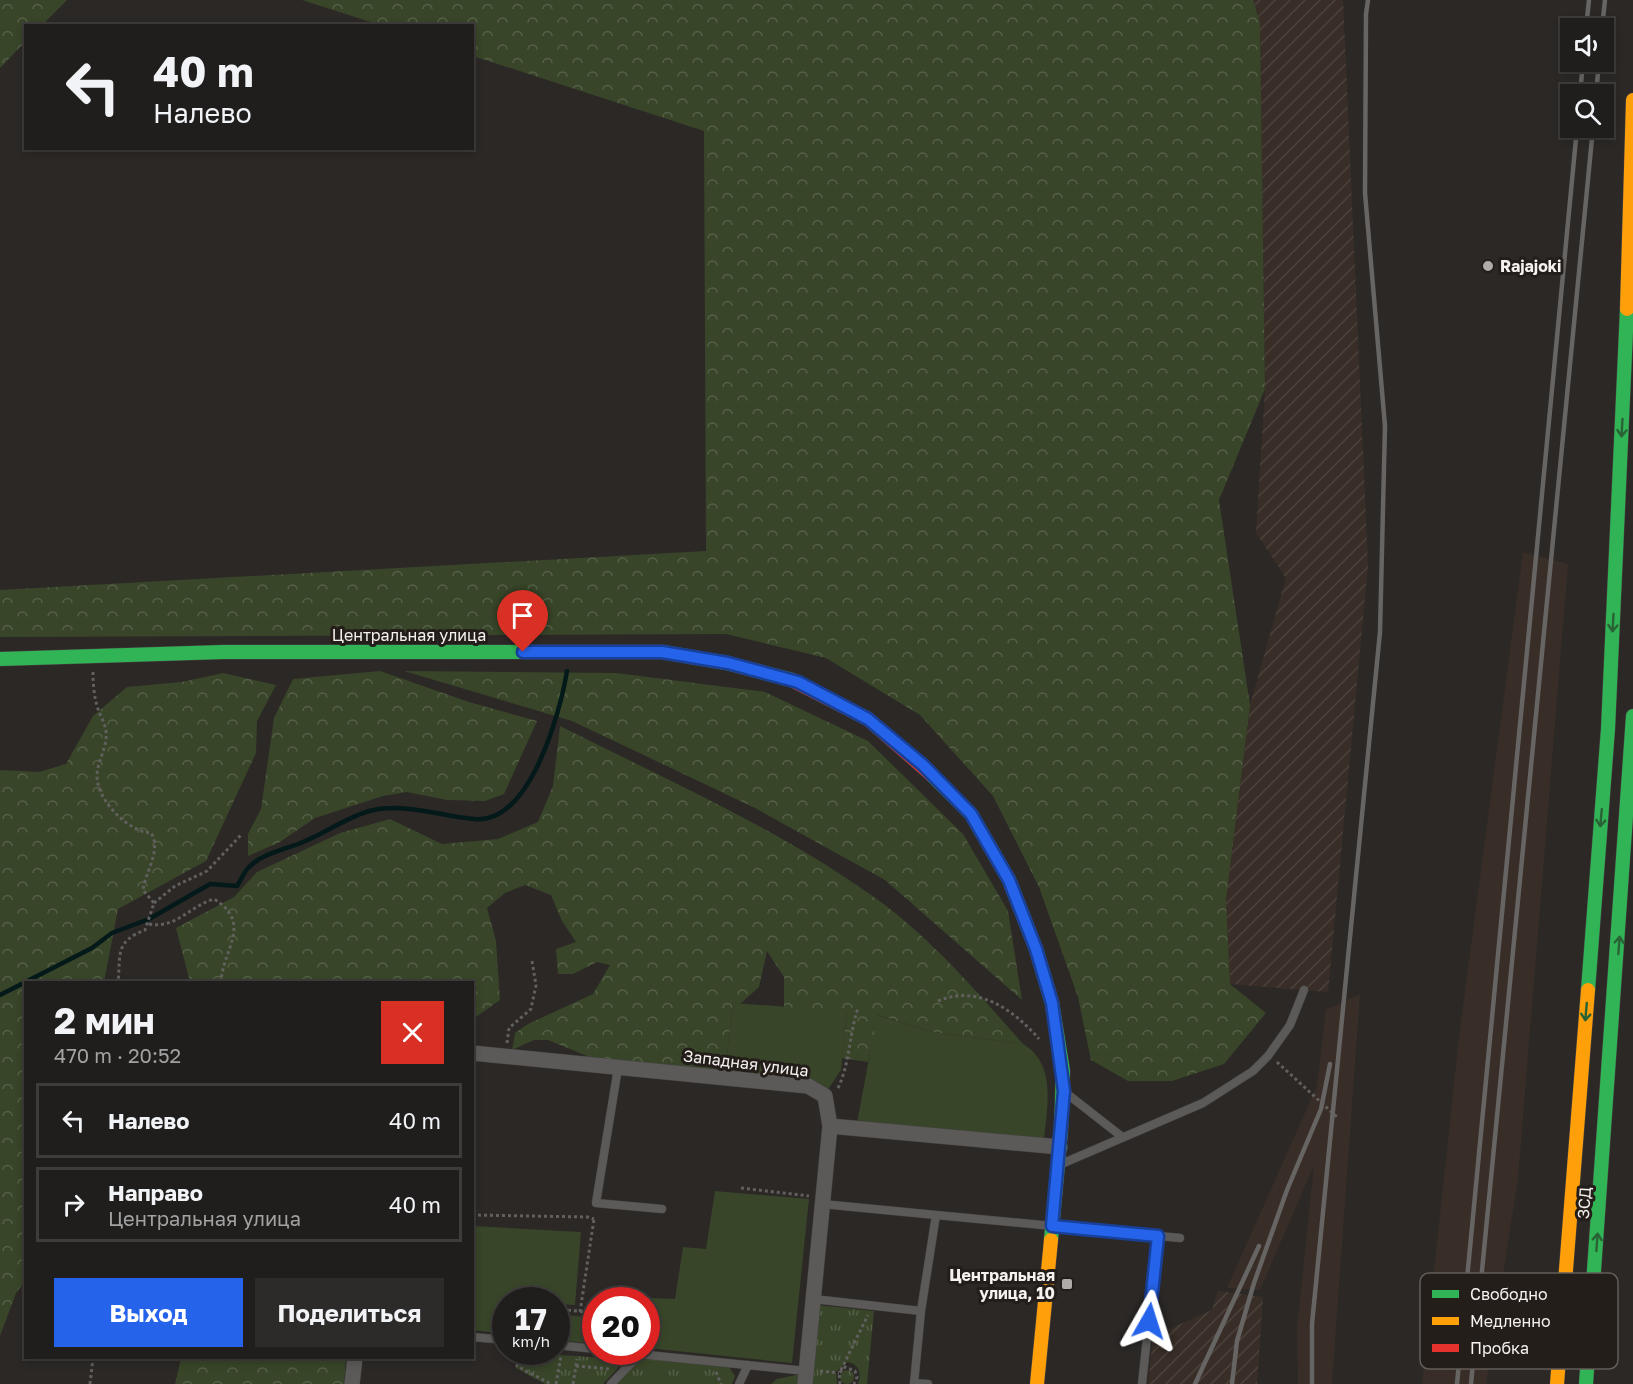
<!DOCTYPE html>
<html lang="ru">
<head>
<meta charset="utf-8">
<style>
  body { margin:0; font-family:"Golos Text",sans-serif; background:#2d2b29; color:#f1f3f6; height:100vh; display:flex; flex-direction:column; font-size:22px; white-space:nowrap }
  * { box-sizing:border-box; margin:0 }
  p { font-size:20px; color:#a2a2a3 }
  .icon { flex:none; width:33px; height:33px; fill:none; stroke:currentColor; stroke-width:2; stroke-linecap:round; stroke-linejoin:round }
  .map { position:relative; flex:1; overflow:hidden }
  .panel { position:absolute; left:24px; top:981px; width:450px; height:378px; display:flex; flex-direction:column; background:#201e1c; border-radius:0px; box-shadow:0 3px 9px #0003,0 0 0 2px #3d3c3b }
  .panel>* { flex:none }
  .guide { position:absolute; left:24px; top:24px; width:450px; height:126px; border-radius:0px; box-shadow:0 3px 9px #0003,0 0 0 2px #3d3c3b; background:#201e1c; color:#f1f3f6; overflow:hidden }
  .tools { position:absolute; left:1560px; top:18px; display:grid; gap:12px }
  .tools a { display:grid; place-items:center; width:54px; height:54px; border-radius:0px; background:#201e1c; box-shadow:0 3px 9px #0003,0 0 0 2px #3d3c3b; font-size:30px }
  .speed { position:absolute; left:492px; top:1287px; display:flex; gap:12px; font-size:30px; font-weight:700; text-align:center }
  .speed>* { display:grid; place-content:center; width:78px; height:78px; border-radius:50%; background:#201e1c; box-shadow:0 3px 9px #0003,0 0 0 2px #3d3c3b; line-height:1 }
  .speed small { font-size:15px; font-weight:400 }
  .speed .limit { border:9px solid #d22; background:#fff; color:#111 }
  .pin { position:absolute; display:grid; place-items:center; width:51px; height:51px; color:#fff; margin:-62px -26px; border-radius:50% 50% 50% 0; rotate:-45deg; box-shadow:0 0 6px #0007 }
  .pin .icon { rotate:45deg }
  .me { position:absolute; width:66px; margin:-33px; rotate:6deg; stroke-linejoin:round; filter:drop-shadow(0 0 4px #0008) }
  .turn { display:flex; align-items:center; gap:21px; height:126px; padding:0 30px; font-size:27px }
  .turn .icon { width:78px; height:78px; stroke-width:2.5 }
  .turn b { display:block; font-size:42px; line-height:51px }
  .round { display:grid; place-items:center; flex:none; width:63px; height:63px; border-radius:0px; background:#2d2b29 }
  .overview { display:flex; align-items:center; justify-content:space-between; height:102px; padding:0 30px }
  h1 { font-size:36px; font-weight:700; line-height:45px }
  .button { display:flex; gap:12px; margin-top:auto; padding:12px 30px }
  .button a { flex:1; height:69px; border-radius:0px; background:#2563eb; color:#fff; font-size:24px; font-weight:700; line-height:69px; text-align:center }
  .button a+a { background:#2d2b29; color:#f1f3f6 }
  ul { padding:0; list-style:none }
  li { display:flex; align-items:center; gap:18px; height:75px; margin:0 12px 9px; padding:0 18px; border:3px solid #3d3c3b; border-radius:0px }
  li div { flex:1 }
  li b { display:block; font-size:22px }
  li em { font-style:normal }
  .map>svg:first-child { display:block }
  .built { fill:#382e27 }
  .industrial { fill:url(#industrial-furrows) }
  .green { fill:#384528 }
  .forest { fill:url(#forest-crowns) }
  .park { fill:url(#park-tufts) }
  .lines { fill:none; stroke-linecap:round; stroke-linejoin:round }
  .stream { stroke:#041919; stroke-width:4.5 }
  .lane-casing { stroke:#474443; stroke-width:9 }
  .street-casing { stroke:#474443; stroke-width:16 }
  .fast-casing { stroke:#474443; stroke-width:15 }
  .slow-casing { stroke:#474443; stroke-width:15 }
  .jam-casing { stroke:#474443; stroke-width:15 }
  .path { stroke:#62605f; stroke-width:3; stroke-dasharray:3 3; stroke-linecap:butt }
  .lane { stroke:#5b5a59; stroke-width:8 }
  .street { stroke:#5b5a59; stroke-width:15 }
  .fast { stroke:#30b455; stroke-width:14 }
  .slow { stroke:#ff9f0a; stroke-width:14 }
  .jam { stroke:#e5322d; stroke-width:14 }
  .rail { stroke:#676564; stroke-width:4.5 }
  .oneway { stroke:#296235 }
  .route-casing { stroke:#184099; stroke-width:15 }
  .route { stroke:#2563eb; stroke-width:10 }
  .poi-dot { fill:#afaba9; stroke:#241e1a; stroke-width:2 }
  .labels { text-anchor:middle; stroke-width:6; stroke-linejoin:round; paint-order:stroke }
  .poi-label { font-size:16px; font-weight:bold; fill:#f6f2f0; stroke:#241e1a; text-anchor:start }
  .street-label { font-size:16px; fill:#f6f2f0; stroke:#241e1a }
  .key { fill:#241e1a; stroke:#635e5a; stroke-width:1.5 }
  .key-label { font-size:16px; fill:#f6f2f0 }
</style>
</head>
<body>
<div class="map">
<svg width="1633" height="1384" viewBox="0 0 1633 1384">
  <defs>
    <pattern id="industrial-furrows" width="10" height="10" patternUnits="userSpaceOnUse" patternTransform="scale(1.5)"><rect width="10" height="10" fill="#382e27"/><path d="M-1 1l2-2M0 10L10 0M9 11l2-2" fill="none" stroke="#4c423c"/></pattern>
    <pattern id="forest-crowns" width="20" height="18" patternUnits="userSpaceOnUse" patternTransform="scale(1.5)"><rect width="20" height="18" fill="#384528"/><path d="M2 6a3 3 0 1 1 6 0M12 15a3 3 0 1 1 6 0" fill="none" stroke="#556048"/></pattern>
    <pattern id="park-tufts" width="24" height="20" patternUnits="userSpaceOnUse" patternTransform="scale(1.5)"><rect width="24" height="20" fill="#384528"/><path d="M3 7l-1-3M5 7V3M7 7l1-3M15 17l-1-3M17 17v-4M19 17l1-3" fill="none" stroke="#556048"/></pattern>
  </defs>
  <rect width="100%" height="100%" fill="#2b2826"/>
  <path class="built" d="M1523 552 1568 564 1518 1178 1486 1384H1422L1459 1037Z
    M1360 994 1332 1384H1298L1297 1329 1314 1165 1260 1290 1227 1288 1317 1086 1326 1010Z"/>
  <path class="industrial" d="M1253 0H1343L1368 565 1328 992 1230 984 1226 900 1250 705 1286 578 1256 533 1265 389 1260 24Z
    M1218 1291 1263 1297 1257 1384H1148L1153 1336 1212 1310Z"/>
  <path class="green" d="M733 1003 847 1011 841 1070 827 1091 725 1071Z
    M877 1015 933 1032 1023 1044C1057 1064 1047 1107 1044 1140L857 1123Z
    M715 1191 809 1199 792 1363 647 1348 650 1298 675 1299 683 1247 706 1249Z
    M473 1226 581 1232 575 1305 557 1304 556 1300H506L505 1334 473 1330Z
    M557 1314 595 1318V1344L557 1340Z"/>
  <path class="forest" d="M0 0H67L42 25 26 26 25 42 0 68Z
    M302 0H1253L1260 23 1265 389 1219 500 1250 705 1226 900 1230 984 1266 1013 1224 1064 1172 1081H1128L1091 1060 1078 997 1039 887 993 796 920 715 826 658 726 634 0 637V590L706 551 704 131 473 56 472 26 380 25Z
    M380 671 469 702 537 721 504 794 485 801 447 800 407 792 383 796 315 818 280 842 248 856V834L261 809 274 718 293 679Z
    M404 671 616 673 765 692 868 741 963 834 1008 911 1022 1000 885 880 755 808 572 721Z
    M223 673 276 685 257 721 256 753 206 861 118 909 104 982H26L25 1281 16 1293 0 1336V770L39 772 66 764 93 716 127 687 182 682Z
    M560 726C665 779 775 827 871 895 930 936 976 991 1023 1044L933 1032 878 1015 868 1062 842 1058 847 1012 784 1007V977L767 951 759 987 740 1004 733 1003 725 1071 592 1058 548 1040H534L512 1050 515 1033 528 1024 593 994 610 965 597 962 573 974H558L556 949 576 942 562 921 551 895 525 885 505 893 487 908 496 941 500 1000 473 1019 472 982H190L176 928 234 897 257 872 340 833 390 819 442 844 498 839 538 822 553 786Z
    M181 1358H346L344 1384H175Z"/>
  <path class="park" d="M817 1305 874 1311 867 1384H858C862 1374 859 1363 847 1362L836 1372 837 1384H810Z
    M518 1352 618 1359V1368L603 1384H545L516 1368Z
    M641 1357 729 1367 735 1376 732 1384H615Z
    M840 1377a7 7 0 1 1 14 0a7 7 0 1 1-14 0Z
    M801 1374 800 1384H771L777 1379Z"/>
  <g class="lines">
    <path class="stream" d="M0 995 92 948 112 933 149 919 210 884 237 886C241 880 244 872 249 867 261 854 287 849 303 842 326 833 345 818 369 811 404 802 439 816 474 819 530 825 560 713 567 671"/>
    <g class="lane-casing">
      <path id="lane" d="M618 1068 596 1203 662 1209
        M1066 1093 1121 1136
        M1059 1165 1203 1103 1253 1071 1268 1056 1290 1025 1304 990
        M822 1204 936 1215
        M813 1299 921 1311 914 1383 928 1384
        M921 1311 936 1215 1180 1238
        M472 1337 506 1340
        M556 1345 596 1349
        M618 1352 806 1371
        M611 1384 640 1354
        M739 1384 748 1365
        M1142 1384 1158 1236"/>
    </g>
    <g class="street-casing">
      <path id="street" d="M472 1053 808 1086 825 1096 830 1126 1060 1147
        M352 1384 355 1358
        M805 1384 830 1126"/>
    </g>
    <g class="fast-casing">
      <path id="fast" d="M0 659 223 652H662L727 663 792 680
        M932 775 971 814 1009 880 1036 949 1052 1003 1063 1071 1061 1130 1051 1240
        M1588 990 1608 729 1627 309
        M1586 1384 1633 716"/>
    </g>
    <g class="slow-casing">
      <path id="slow" d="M1627 309 1633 100
        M1037 1384 1051 1240
        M1557 1384 1588 990"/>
    </g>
    <g class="jam-casing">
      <path id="jam" d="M792 680 868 719 932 775"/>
    </g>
    <path class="path" d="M93 672C93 684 94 697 98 709 100 716 105 723 106 731 108 747 97 761 97 776 97 801 129 832 151 833 162 849 145 873 143 890L154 903 145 930C114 942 121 955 118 982
      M154 903 175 886 207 871 241 835
      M149 924C176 929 190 906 214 899 253 923 223 949 221 982
      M938 1001C978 984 1014 1010 1039 1039
      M507 1043 509 1028 531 1009 536 985 532 961
      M1277 1062 1337 1117
      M838 1088C850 1063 849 1035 858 1008
      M741 1188 809 1196
      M472 1215 588 1217 594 1219
      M556 1309 596 1313
      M580 1312 594 1219
      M520 1352 517 1366 551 1384
      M576 1366 610 1369
      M841 1370 868 1315
      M820 1371 839 1373
      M716 1372 721 1384
      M90 1384 93 1358
      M556 1384 561 1356
      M573 1384 577 1359
      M840 1384 839 1373 845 1367 855 1371 857 1377 854 1384"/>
    <use href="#lane" class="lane"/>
    <use href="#street" class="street"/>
    <use href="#fast" class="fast"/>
    <use href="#slow" class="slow"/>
    <use href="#jam" class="jam"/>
    <path class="rail" d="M1586 28 1589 0
      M1602 28 1605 0
      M1580 94 1583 62
      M1596 94 1599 62
      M1195 1384 1259 1246
      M1232 1384 1237 1341 1254 1283 1287 1190 1321 1109 1330 1064
      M1312 1384V1324L1380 632 1385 426 1365 193 1366 14 1368 0
      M1457 1384 1577 128
      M1471 1384 1593 128"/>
  </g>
  <defs><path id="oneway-shaft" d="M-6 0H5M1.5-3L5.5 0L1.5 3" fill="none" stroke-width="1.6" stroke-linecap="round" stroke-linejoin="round" transform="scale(1.5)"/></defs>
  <g class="oneway">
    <use href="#oneway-shaft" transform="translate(1622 428) rotate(93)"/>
    <use href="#oneway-shaft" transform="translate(1613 623) rotate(93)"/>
    <use href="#oneway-shaft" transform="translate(1601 818) rotate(95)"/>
    <use href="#oneway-shaft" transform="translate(1619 945) rotate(-86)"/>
    <use href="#oneway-shaft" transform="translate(1586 1012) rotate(95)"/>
    <use href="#oneway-shaft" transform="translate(1597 1242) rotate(-86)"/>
  </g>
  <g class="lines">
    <g class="route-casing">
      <path id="route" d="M523 652H662L728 663 798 682 868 719 923 765 971 814 1009 880 1036 949 1052 1003 1064 1091 1052 1226 1158 1236 1149 1321"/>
    </g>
    <use href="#route" class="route"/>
  </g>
  <g class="poi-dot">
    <circle cx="1488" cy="266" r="6"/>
    <rect x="1061" y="1278" width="12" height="12" rx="3"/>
  </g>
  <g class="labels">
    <g class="poi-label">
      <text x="1500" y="272">Rajajoki</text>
      <text x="1055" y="1281" text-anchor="end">Центральная<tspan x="1055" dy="18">улица, 10</tspan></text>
    </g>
    <g class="street-label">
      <text x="409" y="641">Центральная улица</text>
      <text transform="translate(746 1063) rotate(7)" y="6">Западная улица</text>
      <text transform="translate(1584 1203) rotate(-86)" y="6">ЗСД</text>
    </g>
  </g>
  <rect x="1420" y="1273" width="198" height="96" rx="9" class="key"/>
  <rect x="1432" y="1290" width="27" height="8" fill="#30b455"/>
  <rect x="1432" y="1317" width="27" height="8" fill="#ff9f0a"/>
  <rect x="1432" y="1344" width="27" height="8" fill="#e5322d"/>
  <g class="key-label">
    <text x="1470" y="1300">Свободно</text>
    <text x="1470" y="1327">Медленно</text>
    <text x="1470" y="1354">Пробка</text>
  </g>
</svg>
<div class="tools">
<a><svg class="icon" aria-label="sound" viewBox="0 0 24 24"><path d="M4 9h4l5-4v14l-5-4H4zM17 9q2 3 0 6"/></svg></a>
<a><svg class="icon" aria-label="search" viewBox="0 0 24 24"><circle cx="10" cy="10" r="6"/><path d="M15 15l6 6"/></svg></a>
</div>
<div class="speed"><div>17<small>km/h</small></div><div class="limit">20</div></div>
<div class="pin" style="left:523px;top:652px;background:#d93025"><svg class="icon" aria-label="arrive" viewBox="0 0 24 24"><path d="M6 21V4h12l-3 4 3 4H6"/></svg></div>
<svg class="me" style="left:1149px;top:1321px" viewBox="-20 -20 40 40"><path d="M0-17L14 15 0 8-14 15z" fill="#2563eb" stroke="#fff" stroke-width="4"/></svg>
<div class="guide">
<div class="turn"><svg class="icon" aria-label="left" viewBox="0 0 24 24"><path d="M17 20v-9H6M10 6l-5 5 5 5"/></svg><div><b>40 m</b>Налево</div></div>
</div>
<section class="panel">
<div class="overview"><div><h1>2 мин</h1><p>470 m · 20:52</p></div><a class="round" style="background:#d93025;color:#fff"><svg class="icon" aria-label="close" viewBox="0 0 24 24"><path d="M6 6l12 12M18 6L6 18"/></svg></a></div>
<ul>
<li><svg class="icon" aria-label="left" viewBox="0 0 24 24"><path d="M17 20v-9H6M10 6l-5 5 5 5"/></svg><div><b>Налево</b></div><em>40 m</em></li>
<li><svg class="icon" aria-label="right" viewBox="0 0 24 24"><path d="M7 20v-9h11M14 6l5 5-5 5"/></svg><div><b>Направо</b><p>Центральная улица</p></div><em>40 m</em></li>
</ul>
<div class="button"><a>Выход</a><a>Поделиться</a></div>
</section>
</div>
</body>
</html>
